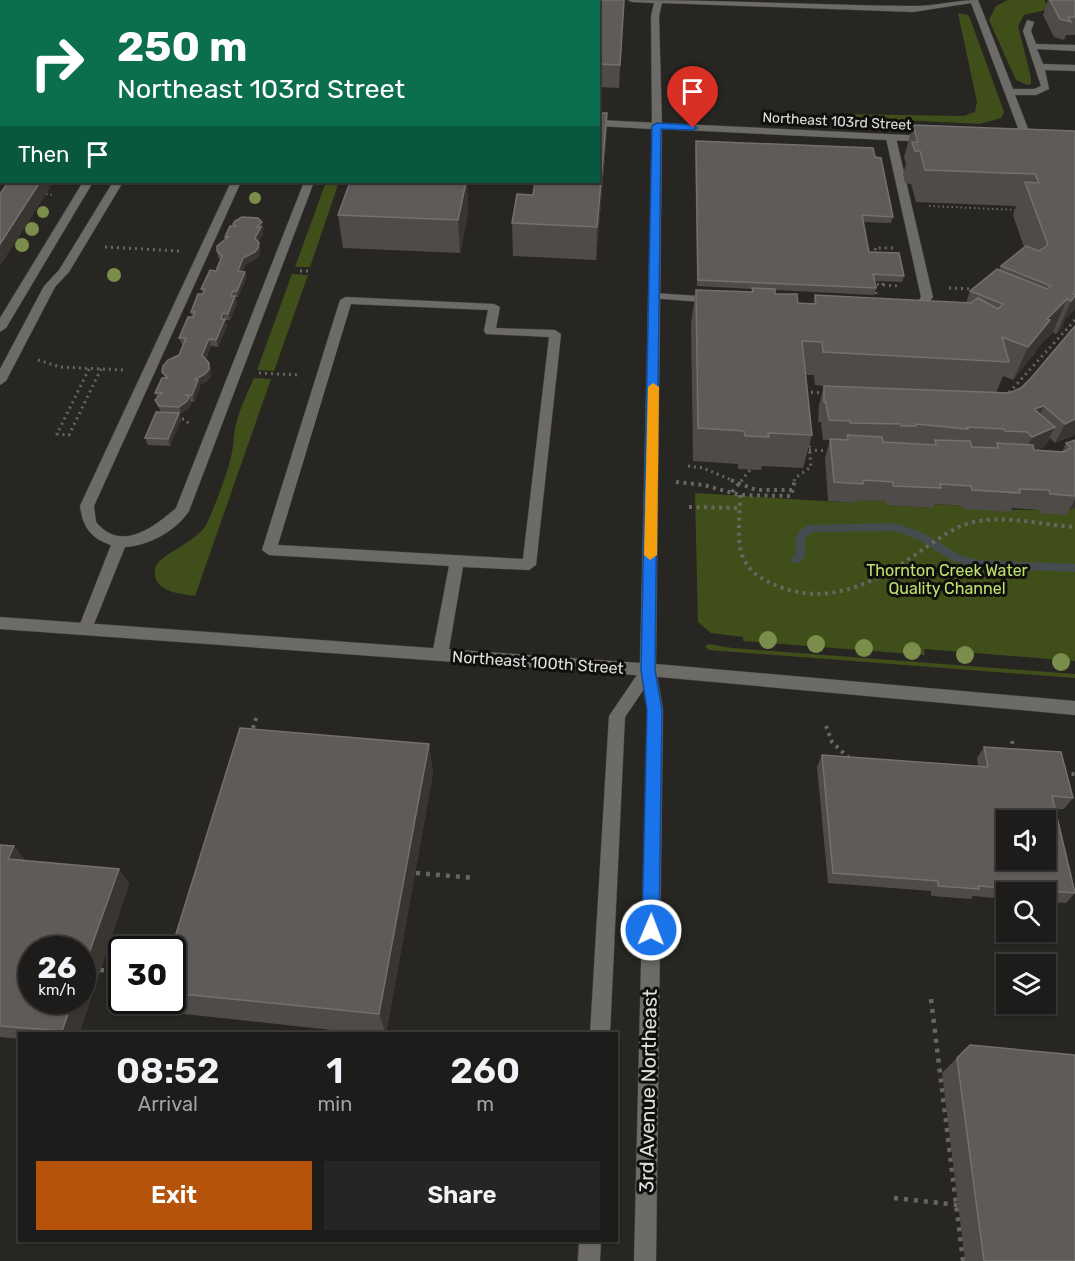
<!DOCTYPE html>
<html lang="en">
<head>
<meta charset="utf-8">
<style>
  body { margin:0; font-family:Rubik,sans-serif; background:#262523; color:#f1f3f6; height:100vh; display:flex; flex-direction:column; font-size:22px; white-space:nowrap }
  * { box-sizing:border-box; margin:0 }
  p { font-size:20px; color:#a1a1a2 }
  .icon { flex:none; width:33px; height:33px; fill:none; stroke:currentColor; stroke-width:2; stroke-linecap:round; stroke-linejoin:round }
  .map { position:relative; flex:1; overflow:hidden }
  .drawer { position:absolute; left:18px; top:1032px; width:600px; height:210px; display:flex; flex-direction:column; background:#1e1c1a; border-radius:0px; box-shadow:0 2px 4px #0004,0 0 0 2px #3c3a39 }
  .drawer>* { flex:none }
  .hud { position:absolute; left:0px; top:0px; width:600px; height:183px; box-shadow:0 2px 4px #0004,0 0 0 2px #3c3a39; background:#0b6e4f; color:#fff; overflow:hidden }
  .buttons { position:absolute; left:996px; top:810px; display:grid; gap:12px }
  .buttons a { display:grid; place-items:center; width:60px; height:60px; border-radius:0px; background:#1e1c1a; box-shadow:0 2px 4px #0004,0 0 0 2px #3c3a39; font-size:30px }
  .speed { position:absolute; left:18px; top:936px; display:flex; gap:12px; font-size:30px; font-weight:700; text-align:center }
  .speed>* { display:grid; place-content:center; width:78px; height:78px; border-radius:50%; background:#1e1c1a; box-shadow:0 2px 4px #0004,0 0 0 2px #3c3a39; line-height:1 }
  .speed small { font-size:15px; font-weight:400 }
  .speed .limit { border:3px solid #111; border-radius:9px; background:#fff; color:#111 }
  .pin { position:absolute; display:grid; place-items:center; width:51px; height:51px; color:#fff; margin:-62px -26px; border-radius:50% 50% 50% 0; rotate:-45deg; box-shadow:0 0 6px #0007 }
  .pin .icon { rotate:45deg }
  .me { position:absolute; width:66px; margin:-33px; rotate:1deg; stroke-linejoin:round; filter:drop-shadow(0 0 4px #0008) }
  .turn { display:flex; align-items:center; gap:21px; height:126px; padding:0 18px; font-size:27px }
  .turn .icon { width:78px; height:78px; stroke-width:2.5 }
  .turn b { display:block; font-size:42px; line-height:51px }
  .then { display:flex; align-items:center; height:57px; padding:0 18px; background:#0003; gap:12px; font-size:22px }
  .eta { display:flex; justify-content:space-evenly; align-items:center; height:102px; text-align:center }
  .eta b { font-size:36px; font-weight:600; line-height:42px }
  .button { display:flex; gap:12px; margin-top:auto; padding:12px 18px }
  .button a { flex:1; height:69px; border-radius:0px; background:#b45309; color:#fff; font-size:24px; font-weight:600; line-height:69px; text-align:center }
  .button a+a { background:#262523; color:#f1f3f6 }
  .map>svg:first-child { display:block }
  .green { fill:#404f19 }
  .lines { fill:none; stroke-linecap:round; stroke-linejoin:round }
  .stream { fill:#454c50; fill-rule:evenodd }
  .lane-casing { stroke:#42413e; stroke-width:1 }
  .street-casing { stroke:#42413e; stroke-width:1 }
  .secondary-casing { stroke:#42413e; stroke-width:1 }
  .highway-casing { stroke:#42413e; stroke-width:2 }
  .path-far3 { stroke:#676662; stroke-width:2; stroke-dasharray:1.5 3; stroke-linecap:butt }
  .path-far2 { stroke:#676662; stroke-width:3; stroke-dasharray:2 4; stroke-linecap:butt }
  .path-far1 { stroke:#676662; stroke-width:4; stroke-dasharray:3 4.5; stroke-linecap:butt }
  .path { stroke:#676662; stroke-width:4.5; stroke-dasharray:4 6; stroke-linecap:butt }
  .lane { fill:#6d6b67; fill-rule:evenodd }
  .street { fill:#6d6b67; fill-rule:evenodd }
  .secondary { fill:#6d6b67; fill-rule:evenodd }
  .highway { fill:#f69a5d; fill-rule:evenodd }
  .tree { fill:#7a8d4a }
  .wall { fill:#4f4b48 }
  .shaded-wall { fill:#393632 }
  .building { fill:#5f5b58; stroke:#73706d; stroke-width:1.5; fill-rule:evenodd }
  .route { fill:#1a73e8; stroke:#114b97; stroke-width:1.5 }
  .slow { fill:#f59e0b }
  .labels { text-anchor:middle; stroke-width:6; stroke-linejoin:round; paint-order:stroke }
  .far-street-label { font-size:14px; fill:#e0dfdd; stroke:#100f0d }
  .park-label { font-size:16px; fill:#bee26b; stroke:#100f0d }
  .street-label { font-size:16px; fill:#e0dfdd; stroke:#100f0d }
  .near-street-label { font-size:20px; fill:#e0dfdd; stroke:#100f0d }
</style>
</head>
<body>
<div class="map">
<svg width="1075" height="1261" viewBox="0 0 1075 1261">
  <rect width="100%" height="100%" fill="#282622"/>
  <path class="green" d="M1008 0H1044L1050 9 1024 15 1018 26 1031 78V84L1027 85 1016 80 989 20 996 6Z
    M958 13 968 15 971 21 1004 112 1001 118 980 124 844 117V114L963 116 975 112 977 102Z
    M326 182H339L310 267H295Z
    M292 274 308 275 274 371 257 370Z
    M254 378 271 379 195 596C180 594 152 592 155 569 158 554 195 544 206 525 214 509 229 470 232 452 234 445 233 437 235 429 238 412 247 394 254 378Z
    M695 493 856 503V499L886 501 887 505 933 508V504L963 506 964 509 1039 510 1041 513 1075 508V661L924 649 925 655 743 641V637L711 633 698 622Z
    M708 644 732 648 1075 674V678L709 650 705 647Z"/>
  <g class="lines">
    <path class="stream" d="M896 523 925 534 960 555 980 560 1075 564V572L980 568 953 561 919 540 895 531 812 532 805 539C804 551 809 559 795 564L790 560 796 554C794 541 795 532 808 525Z"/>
    <g class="lane-casing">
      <path id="lane" d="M628 0C722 0 815 5 909 6 932 7 955 0 978 0L1013 89H1034L1041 86 1023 31 1027 20 1034 22 1031 31 1036 44 1075 45V51L1037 49 1043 64 1075 65V71L1045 70 1049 89 1036 95H1015L1034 144 1029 147 1024 144 971 3 913 12 662 3 659 16 662 126 657 129 652 126 651 16 654 3 632 2Z
        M891 135 896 138 933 297C926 307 918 313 905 310V306L917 303 921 297 886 138Z
        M83 182H93L6 328 0 332V318Z
        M113 182H123L69 272 55 287 6 381 0 385V369L44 286 59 270Z
        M231 182H241L94 506 96 522C121 553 154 527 176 508L304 182H314L189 511C176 531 148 546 125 547L92 629 90 633H80L78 629 111 545C90 538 83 527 80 506Z
        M654 293 714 297 720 300 714 303 650 298V294Z
        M346 297 494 304 500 307 496 328 555 330 561 334 536 565 529 570 463 567 448 655 445 659H435L432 655 449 566 269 555 262 550 340 300ZM351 304 488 310 484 331 486 334 549 337 523 559 278 545Z"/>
    </g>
    <g class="street-casing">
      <path id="street" d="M648 664 653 666 656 670 663 710 656 1261H634L647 710 644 689 625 717 610 1034H590L609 716 643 666Z
        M579 1240H601L600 1261H578Z"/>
    </g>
    <g class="secondary-casing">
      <path id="secondary" d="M68 0H76L67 2Z
        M2 90V97L0 98V91Z
        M598 120 928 136 933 139 928 142 662 129 656 664 1075 701V715L648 676 0 629V617L640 663 652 129 598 126Z"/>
    </g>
    <g class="highway-casing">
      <path id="highway" d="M35 0H46L34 2Z
        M0 22H2L0 29Z"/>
    </g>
    <path class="path-far3" d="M692 106 694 93
      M46 194 55 195
      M929 206 1017 210"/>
    <path class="path-far2" d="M17 240H25
      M105 247 179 251
      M877 256 875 248H893
      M300 271H309
      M883 285 899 286
      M949 288 977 289
      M876 294 875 284 883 285 882 281
      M38 360 60 367 125 370
      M89 369 57 434 69 435 101 369
      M259 373 299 375
      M805 392 825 393
      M1005 397 1075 320
      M176 419H184L191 425
      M809 450 830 451
      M688 466 703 468 734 481
      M741 481 750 470
      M794 481 795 478 811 467 809 443"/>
    <path class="path-far1" d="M731 480 756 490H793
      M676 482 704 485 740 495 791 496 795 480
      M732 492 742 480
      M740 495C740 540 728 569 783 588 834 606 881 579 922 550 937 540 952 528 970 523 1004 514 1040 525 1075 527
      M689 507 740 508
      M826 726 832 742 851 760
      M253 728 257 715
      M1012 741 1014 752
      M1064 774H1075"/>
    <path class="path" d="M416 873 475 878
      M100 970 122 972
      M931 999 963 1261
      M894 1198 958 1205"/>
    <use href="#lane" class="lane"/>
    <use href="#street" class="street"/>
    <use href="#secondary" class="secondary"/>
    <use href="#highway" class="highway"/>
  </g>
  <g class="tree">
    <circle cx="255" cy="198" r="6"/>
    <circle cx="43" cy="212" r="6"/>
    <circle cx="32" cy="229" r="7"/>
    <circle cx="22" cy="245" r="7"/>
    <circle cx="114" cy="275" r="7"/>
    <circle cx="768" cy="640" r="9"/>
    <circle cx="816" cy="644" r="9"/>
    <circle cx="864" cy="648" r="9"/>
    <circle cx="912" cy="651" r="9"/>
    <circle cx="965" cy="655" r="9"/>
    <circle cx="1061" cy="662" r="9"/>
  </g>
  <path class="wall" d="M624 0 619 88 598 87V2Z
    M1048 0H1075V35H1066L1064 40 1054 37 1043 15Z
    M607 113 606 145 596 260 513 256 512 223 533 195Z
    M913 125 1075 131V309L1065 319 1062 328 1056 334 1053 332 1038 347 1035 353 1013 380 1003 376 996 393H1009L1021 388 1031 378 1075 435 1055 443 1050 438 1045 446 1037 450 1062 452 1066 443 1075 440V508L1069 510 1066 515 1040 513 1039 510 1012 508 1011 512 964 509 963 506 935 504 933 508 886 505V501L858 500 857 503 828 501 825 458 830 440H823L821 422H818L819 405 824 386 815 385 814 375H806L812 435 803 468 762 466 761 470 738 469V464L693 461 691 323 696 290 752 292V289L697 286 695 147 696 141 875 157 893 217 891 223 863 222 869 252 904 276 902 282 875 281 876 288 874 295 775 290V294L798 303 813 304 815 295 966 303 970 291 999 270 1001 266 1024 247 1013 215 1016 206 916 202 911 184 905 183 903 174 906 164 904 157Z
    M467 182 468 213 460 253 343 248 338 215Z
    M233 224 264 229 262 230 263 234 258 242 260 250V255L256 259 245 265 242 272H245L246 279 238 297H235L237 303 230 320H225L227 326 218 347 211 346 206 359 209 363 211 370V376L207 381 200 385V387L194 402H191V404L189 408 181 413H179L181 420 170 446 148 445 145 438 161 412 155 400 157 398 155 393 165 378 162 372 179 355 183 345 182 344 179 338 192 317 191 312 203 294 201 289 216 271 221 260 218 257 217 251 226 239 225 237 234 226Z
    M429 744 433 773 386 1034H368L175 1013 165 1000H172V950Z
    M984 747 1073 798 1064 809H1055L1075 893 1066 903 1046 902V892H1006V899L973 896 971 899 931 896V891L828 883 817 767 822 755 978 766 977 758Z
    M0 845 26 861 119 869 129 884 79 1034H20V1039L0 1037Z
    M970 1045 1075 1261H965L942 1073Z"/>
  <path class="shaded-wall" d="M607 113 606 145 596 260 597 227Z
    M2 173V182H3L0 185V175Z
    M40 182H54L0 266V244Z
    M467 182 468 213 460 253 458 220Z
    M262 222 264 229 262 230 263 234 257 245 255 238 257 227Z
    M259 243 260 250V255L256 259 245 265 239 278 238 271 243 258Z
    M245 272 246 279 238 297 237 291Z
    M233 291 237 303 230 320 228 314 231 296Z
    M1075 291V309L1065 319 1062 328 1056 334 1071 301 1073 293Z
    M1067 299 1053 332 1038 347 1035 353 1013 380 1028 347 1047 319Z
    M223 313 227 326 218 347 216 340Z
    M209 339 211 346 204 362 202 355Z
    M209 363 211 370V376L207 381 200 385V387L194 402 192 395 194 380Z
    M189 397 191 404 189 408 181 413 179 407Z
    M1044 406 1035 425 1034 409Z
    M179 413 181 420 170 446 168 439Z
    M1075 413V435L1055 443 1065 424Z
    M1055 427 1045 446 1023 456 1032 437Z
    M1075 499V508L1069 510Z
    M429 744 433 773 386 1034 379 1014Z
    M14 846 27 862 8 859Z
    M119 869 129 884 79 1034H64L62 1031 73 1000H82V973Z"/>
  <path class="building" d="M159 0H348L347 2H158Z
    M381 0H624L620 65 598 64V2H380Z
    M1050 0H1075V17H1068L1071 22 1060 19Z
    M2 105V173L0 175V107Z
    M598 113H607L597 227 512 223 517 194 533 195 535 182H598Z
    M913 125 1075 131V291L1073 293 1075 294V296L1071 301 1067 299 1047 319 1050 320 1028 347 1002 337 1009 362 823 352 822 342 802 341 812 435 768 433 769 437 745 436 744 431 698 428 696 290 753 292 752 288 775 289V294H797L798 303 816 304 815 295 971 303 978 298 998 309 1003 304 970 291 997 269 1047 289 1051 286 1001 266 1026 246 1039 251 1048 245 1025 182 1039 183 1035 174 925 170 920 151H915L912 142H918Z
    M696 141 873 148 875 157 881 158 893 217 862 215 869 252 899 253 904 276 873 274 876 288 698 280Z
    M8 182H40L0 244V194Z
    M350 182H466L458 220 338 215Z
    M242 217 258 218 262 222 257 227H261L255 238 259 243 258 248 255 252 243 258 238 271 245 272 237 291H233L231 296H235L228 314 223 313 221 319H225L216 340 209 339 202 355 209 363V369L205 374 194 380H198L192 395H186L189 397 187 401 179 407 159 406 155 400 162 393H155L162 378H168L162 372 163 366 168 360 179 355 186 338H179L188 317H193L195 312H191L198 294H203L205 289H201L210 270 216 271 222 256 217 251V246L228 237H225L230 226H236L233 224 235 221Z
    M1075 326V419L1065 424 1044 406 1034 409 1055 427 1032 437 1027 432 1005 431 1004 429 967 427 968 429 916 424V426H901L900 424 850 423V421L829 420 826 403 824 402V386L1009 393 1021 388 1031 378Z
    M156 412 179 413 168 439 145 438Z
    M847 435 882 437 883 442 936 445 935 440 970 441 972 447 998 448 997 443 1033 445 1034 450 1063 452 1071 448 1066 443 1075 440V496L1050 494 1049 490 1019 489 1020 493 972 490 971 486 940 484 941 488 893 486V482L863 480V484L834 482 830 439 848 440Z
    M240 728 429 744 379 1014 172 993V950H171Z
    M984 747 1061 752 1073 798 1052 796 1075 893 978 886 979 889 938 886V881L833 873 822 755 988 767ZM1006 820H1046V860H1006Z
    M0 845 14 846 8 859 119 869 82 973V950H32V1000H73L62 1031 0 1026Z
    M970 1045 1075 1055V1261H984L957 1058Z"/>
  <path class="route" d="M657 123 693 125 697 128 693 130 661 129 655 670 662 710 659 930 656 936 651 938 645 936 642 930 647 710 641 670 652 126Z"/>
  <path class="slow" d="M653 383 659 387 657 555 650 560 644 555 648 387Z"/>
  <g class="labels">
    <g class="far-street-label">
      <text transform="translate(837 121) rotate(3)" y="5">Northeast 103rd Street</text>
    </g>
    <g class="park-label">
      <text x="947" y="576">Thornton Creek Water<tspan x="947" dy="18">Quality Channel</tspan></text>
    </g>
    <g class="street-label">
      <text transform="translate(538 662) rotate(4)" y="6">Northeast 100th Street</text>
    </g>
    <g class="near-street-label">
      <text transform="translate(648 1091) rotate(-89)" y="7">3rd Avenue Northeast</text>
    </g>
  </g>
</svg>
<div class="buttons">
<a><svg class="icon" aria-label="sound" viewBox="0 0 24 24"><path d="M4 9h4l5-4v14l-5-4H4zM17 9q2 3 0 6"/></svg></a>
<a><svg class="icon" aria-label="search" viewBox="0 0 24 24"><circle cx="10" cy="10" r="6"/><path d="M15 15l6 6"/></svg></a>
<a><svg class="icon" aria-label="layers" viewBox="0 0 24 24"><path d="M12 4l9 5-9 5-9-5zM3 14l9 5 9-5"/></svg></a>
</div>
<div class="speed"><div>26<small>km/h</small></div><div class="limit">30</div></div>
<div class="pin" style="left:693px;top:128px;background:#d93025"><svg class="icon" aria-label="arrive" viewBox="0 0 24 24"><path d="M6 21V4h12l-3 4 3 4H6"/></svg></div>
<svg class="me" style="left:651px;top:930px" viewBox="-20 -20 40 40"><circle r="17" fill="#1a73e8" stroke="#fff" stroke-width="3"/><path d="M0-11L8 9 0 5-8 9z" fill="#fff"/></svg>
<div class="hud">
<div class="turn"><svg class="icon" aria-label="right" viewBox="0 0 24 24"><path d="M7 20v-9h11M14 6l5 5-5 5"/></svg><div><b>250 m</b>Northeast 103rd Street</div></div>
<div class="then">Then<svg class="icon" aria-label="arrive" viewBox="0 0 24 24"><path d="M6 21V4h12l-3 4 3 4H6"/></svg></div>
</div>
<section class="drawer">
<div class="eta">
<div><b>08:52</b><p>Arrival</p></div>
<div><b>1</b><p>min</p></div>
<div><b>260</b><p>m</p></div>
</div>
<div class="button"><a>Exit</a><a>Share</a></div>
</section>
</div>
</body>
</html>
